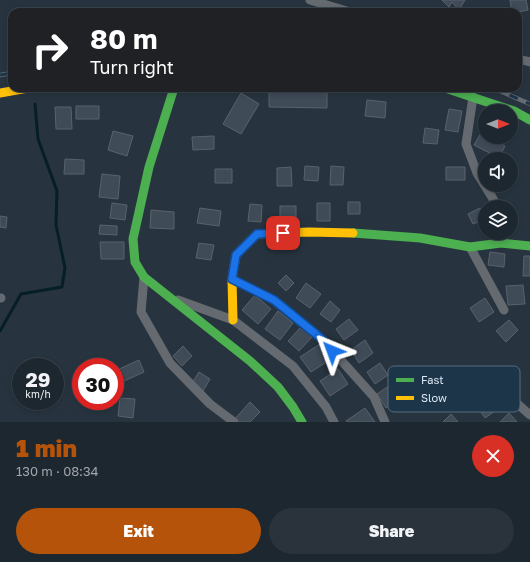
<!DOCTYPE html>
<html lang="en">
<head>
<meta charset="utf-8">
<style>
  body { margin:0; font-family:"Golos Text",sans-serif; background:#2a333b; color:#f1f3f6; height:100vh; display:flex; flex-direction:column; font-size:15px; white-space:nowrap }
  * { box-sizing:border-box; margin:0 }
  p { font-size:13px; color:#a0a5aa }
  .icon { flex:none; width:22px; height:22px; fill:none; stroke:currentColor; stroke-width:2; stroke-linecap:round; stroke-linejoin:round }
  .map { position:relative; height:422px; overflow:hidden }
  .drawer { display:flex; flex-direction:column; background:#1d272f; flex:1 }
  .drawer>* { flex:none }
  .banner { position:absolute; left:8px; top:8px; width:514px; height:84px; border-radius:12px; box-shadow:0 2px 6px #0003,0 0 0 1px #3b444b; background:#202124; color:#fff; overflow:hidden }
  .needle { width:26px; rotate:90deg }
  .tools { position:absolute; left:478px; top:104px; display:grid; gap:8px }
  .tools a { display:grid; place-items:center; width:40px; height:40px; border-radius:50%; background:#1d272f; box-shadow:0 2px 6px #0003,0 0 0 1px #3b444b; font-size:20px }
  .speed { position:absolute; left:12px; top:358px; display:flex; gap:8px; font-size:20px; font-weight:700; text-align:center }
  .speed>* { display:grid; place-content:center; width:52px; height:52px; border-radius:50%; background:#1d272f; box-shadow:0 2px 6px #0003,0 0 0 1px #3b444b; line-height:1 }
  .speed small { font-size:10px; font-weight:400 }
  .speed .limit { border:6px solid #d22; background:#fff; color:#111 }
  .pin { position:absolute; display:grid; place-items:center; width:34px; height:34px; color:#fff; margin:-17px; border-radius:8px; box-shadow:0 2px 6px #0006 }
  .me { position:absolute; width:44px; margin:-22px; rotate:316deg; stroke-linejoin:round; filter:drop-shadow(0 0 3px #0008) }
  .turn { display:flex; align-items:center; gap:14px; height:84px; padding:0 16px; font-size:18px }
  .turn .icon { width:52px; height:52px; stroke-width:2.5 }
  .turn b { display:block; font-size:28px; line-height:34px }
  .round { display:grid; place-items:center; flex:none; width:42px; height:42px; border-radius:21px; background:#2a333b }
  .head { display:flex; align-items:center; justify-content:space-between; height:68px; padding:0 16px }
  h1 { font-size:24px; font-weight:800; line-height:30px; color:#b45309 }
  .button { display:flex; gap:8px; margin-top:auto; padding:8px 16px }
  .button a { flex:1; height:46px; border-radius:24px; background:#b45309; color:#fff; font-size:16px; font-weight:800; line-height:46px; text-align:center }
  .button a+a { background:#2a333b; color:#f1f3f6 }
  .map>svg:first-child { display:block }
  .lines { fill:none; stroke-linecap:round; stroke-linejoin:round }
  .stream { stroke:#061f24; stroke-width:3 }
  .building { fill:#404b58; stroke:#59626c }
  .street { stroke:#646a6f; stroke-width:9 }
  .fast { stroke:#4caf50; stroke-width:9 }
  .slow { stroke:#ffc107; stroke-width:9 }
  .rail-casing { stroke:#636c73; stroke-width:4.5 }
  .rail { stroke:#1d3549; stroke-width:3; stroke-dasharray:9; stroke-linecap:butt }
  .route-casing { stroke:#114b97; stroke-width:10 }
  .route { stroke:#1a73e8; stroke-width:7 }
  .key { fill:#1d3549; stroke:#566b7d; stroke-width:1 }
  .key-label { font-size:11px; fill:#dae8f5 }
</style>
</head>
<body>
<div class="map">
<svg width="530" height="422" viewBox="0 0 530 422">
  <rect width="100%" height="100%" fill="#27343f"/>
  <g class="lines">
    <path class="stream" d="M0 331 21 294 62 287 65 268 56 225 57 191 38 139 35 104"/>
  </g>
  <path class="building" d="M442 0H465L459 10 452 2 449 7Z
    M510 0H526L528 10 518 12H512Z
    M269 88 327 89V108L269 107Z
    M241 93 259 104 241 134 223 124Z
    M367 100 386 102 385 118 365 116Z
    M76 106H99V119H76Z
    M55 107H71L72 129H56Z
    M449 109 462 111 458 132 445 130Z
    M425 128 439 130 437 144 423 143Z
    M113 131 133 136 127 156 108 150Z
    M481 133 485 135V137H498L496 141 505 146 499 158 474 145Z
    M214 136V149L193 150 192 137Z
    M65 159 84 160V174H64Z
    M305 166 319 167 318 181 304 180Z
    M331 166 344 167 343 185H330Z
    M291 167 292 186H277V168Z
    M446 167H465V180H446Z
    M215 169H232V183H215Z
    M102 174 120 176 118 199 99 197Z
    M348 202H360V214H348Z
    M112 203 127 205 125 220 110 218Z
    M317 203H330V221H317Z
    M250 204 262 205 261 222 248 221Z
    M280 206H296V219H280Z
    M200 208 221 211 219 226 197 223Z
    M480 208 485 213V219L473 224 468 214Z
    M151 210 174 212V229L150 228Z
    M0 216 7 217 6 228 0 227Z
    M100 225 117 226V235L99 234Z
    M100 242H124V259H101Z
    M199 243 214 245 211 260 196 258Z
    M490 252 505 254 504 267 488 265Z
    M524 256H530V276H523Z
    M286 275 294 283 286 291 278 283Z
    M306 283 321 294 310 308 296 298Z
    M523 285 525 304 508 305 506 286Z
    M255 295 271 309 258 324 242 310Z
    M485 298 494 312 479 322 470 308Z
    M330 301 340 310 331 322 320 314Z
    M278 311 293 323 280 340 265 329Z
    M349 319 358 330 344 340 336 329Z
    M509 320 518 330 506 342 496 331Z
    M301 327 312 337 299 351 288 341Z
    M365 340 373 353 359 363 351 350Z
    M320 344 331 359 311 372 300 357Z
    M183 346 192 356 182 366 173 356Z
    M139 360 144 372 122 382 117 370Z
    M380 363 388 375 375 384 367 372Z
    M338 369 348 384 330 396 320 381Z
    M199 372 210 379 202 393 190 386Z
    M392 384 401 398 386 408 377 394Z
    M120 398 135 399 133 418 118 416Z
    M492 398 499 408 485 418 478 408Z
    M250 402 260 412 250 422H232Z
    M365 408 375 422H347L346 421Z
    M509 413 517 422H500Z
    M451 414 458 422H443Z"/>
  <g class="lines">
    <path class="street" d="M310 0 350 12
      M518 59 530 62
      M473 97 466 144 477 173 492 197 497 207
      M470 247 504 310
      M144 277 141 312 170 363 210 404 234 422
      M232 279 274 300 322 339 374 397 385 422
      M0 298H1
      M178 300 233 320 293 366 326 407 334 422
      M512 399 530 415"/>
    <path class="fast" d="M174 88 149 167 133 239 135 262 144 277 250 361 278 387 293 407 302 422
      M445 88 514 111 530 120
      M353 233 420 238 470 247 501 243 530 246"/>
    <path class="slow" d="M0 93 28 88
      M233 320 232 279 236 255 257 234 309 232 353 233"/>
    <g class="rail-casing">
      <path id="rail" d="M0 75 12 73
        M493 88 530 104"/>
    </g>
    <use href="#rail" class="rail"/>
  </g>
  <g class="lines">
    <g class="route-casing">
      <path id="route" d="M283 233 257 234 236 255 232 279 274 300 322 339 332 351"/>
    </g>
    <use href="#route" class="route"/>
  </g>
  <rect x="388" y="366" width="132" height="46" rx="6" class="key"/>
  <rect x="396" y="378" width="18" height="4" fill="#4caf50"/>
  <rect x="396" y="396" width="18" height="4" fill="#ffc107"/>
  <g class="key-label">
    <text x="421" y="384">Fast</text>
    <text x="421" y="402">Slow</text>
  </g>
</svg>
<div class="tools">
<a><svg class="needle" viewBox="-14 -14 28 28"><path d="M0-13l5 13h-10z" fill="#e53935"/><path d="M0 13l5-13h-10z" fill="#a0a5aa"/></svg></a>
<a><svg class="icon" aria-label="sound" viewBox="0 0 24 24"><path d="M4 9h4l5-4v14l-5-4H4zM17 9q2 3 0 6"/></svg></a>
<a><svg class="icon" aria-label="layers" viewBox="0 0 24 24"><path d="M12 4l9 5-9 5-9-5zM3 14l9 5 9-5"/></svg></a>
</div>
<div class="speed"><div>29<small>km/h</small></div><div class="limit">30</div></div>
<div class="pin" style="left:283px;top:233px;background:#d93025"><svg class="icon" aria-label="arrive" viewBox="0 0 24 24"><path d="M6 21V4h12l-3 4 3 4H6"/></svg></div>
<svg class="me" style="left:332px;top:351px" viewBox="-20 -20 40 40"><path d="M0-17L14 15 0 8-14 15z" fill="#1a73e8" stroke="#fff" stroke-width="4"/></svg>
<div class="banner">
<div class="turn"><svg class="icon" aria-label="right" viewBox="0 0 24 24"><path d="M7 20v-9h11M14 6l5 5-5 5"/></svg><div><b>80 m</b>Turn right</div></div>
</div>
</div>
<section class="drawer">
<div class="head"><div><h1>1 min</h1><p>130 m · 08:34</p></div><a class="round" style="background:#d93025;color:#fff"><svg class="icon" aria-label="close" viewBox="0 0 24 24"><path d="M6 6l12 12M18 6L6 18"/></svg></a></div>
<div class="button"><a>Exit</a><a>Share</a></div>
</section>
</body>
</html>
